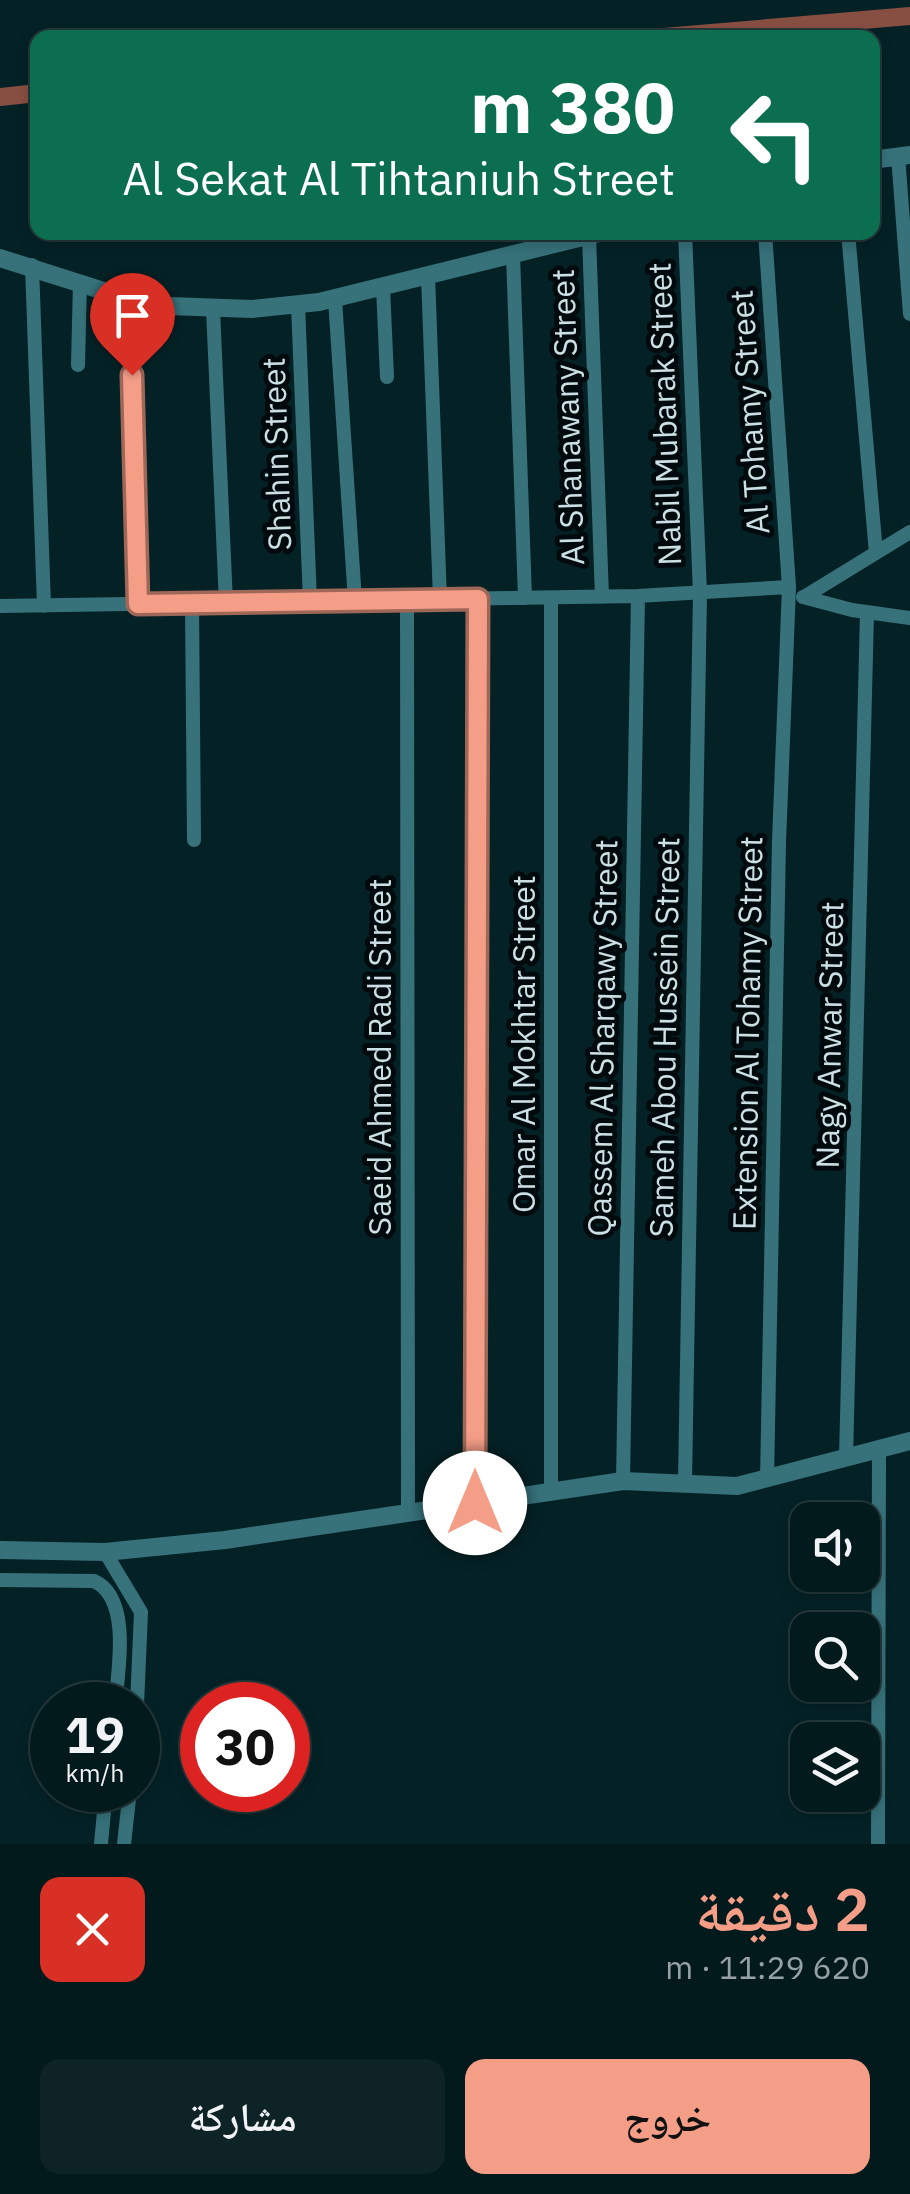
<!DOCTYPE html>
<html lang="ar">
<head>
<meta charset="utf-8">
<style>
  body { margin:0; font-family:"IBM Plex Sans","Noto Naskh Arabic",sans-serif; background:#0d2325; color:#f1f3f6; direction:rtl; height:100vh; display:flex; flex-direction:column; font-size:38px; white-space:nowrap }
  * { box-sizing:border-box; margin:0 }
  p { font-size:32px; color:#97a1a3 }
  .icon { flex:none; width:55px; height:55px; fill:none; stroke:currentColor; stroke-width:2; stroke-linecap:round; stroke-linejoin:round }
  .map { position:relative; height:1844px; overflow:hidden; direction:ltr }
  .panel { display:flex; flex-direction:column; background:#031a1c; flex:1 }
  .panel>* { flex:none }
  .top-card { position:absolute; left:30px; top:30px; width:850px; height:210px; border-radius:20px; box-shadow:0 5px 15px #0003,0 0 0 2px #24383b; direction:rtl; background:#0b6e4f; color:#fff; overflow:hidden }
  .fabs { position:absolute; left:790px; top:1502px; display:grid; gap:20px }
  .fabs a { display:grid; place-items:center; width:90px; height:90px; border-radius:20px; background:#031a1c; box-shadow:0 5px 15px #0003,0 0 0 2px #24383b; font-size:50px }
  .speed { position:absolute; left:30px; top:1682px; display:flex; gap:20px; font-size:50px; font-weight:700; text-align:center }
  .speed>* { display:grid; place-content:center; width:130px; height:130px; border-radius:50%; background:#031a1c; box-shadow:0 5px 15px #0003,0 0 0 2px #24383b; line-height:1 }
  .speed small { font-size:25px; font-weight:400 }
  .speed .limit { border:15px solid #d22; background:#fff; color:#111 }
  .pin { position:absolute; display:grid; place-items:center; width:85px; height:85px; color:#fff; margin:-102px -42px; border-radius:50% 50% 50% 0; rotate:-45deg; box-shadow:0 0 10px #0007 }
  .pin .icon { rotate:45deg }
  .me { position:absolute; width:110px; margin:-55px; rotate:0deg; stroke-linejoin:round; filter:drop-shadow(0 0 8px #0008) }
  .turn { display:flex; align-items:center; gap:35px; height:210px; padding:0 40px; font-size:45px }
  .turn .icon { width:130px; height:130px; stroke-width:2.5 }
  .turn b { display:block; font-size:70px; line-height:85px }
  .round { display:grid; place-items:center; flex:none; width:105px; height:105px; border-radius:20px; background:#0d2325 }
  .overview { display:flex; align-items:center; justify-content:space-between; height:170px; padding:0 40px }
  h1 { font-size:60px; font-weight:600; line-height:75px; color:#f49e88 }
  .cta { display:flex; gap:20px; margin-top:auto; padding:20px 40px }
  .cta a { flex:1; height:115px; border-radius:20px; background:#f49e88; color:#111; font-size:40px; font-weight:600; line-height:115px; text-align:center }
  .cta a+a { background:#0d2325; color:#f1f3f6 }
  .map>svg:first-child { display:block }
  .lines { fill:none; stroke-linecap:round; stroke-linejoin:round }
  .canal { stroke:#874f41; stroke-width:18 }
  .minor { stroke:#37727b; stroke-width:14 }
  .tertiary { stroke:#37727b; stroke-width:18 }
  .route-casing { stroke:#9f6758; stroke-width:25 }
  .route { stroke:#f49e88; stroke-width:18 }
  .labels { text-anchor:middle; stroke-width:10; stroke-linejoin:round; paint-order:stroke }
  .street-label { font-size:32px; fill:#cbe0e4; stroke:#000a0c }
</style>
</head>
<body>
<div class="map">
<svg width="910" height="1844" viewBox="0 0 910 1844">
  <rect width="100%" height="100%" fill="#042226"/>
  <g class="lines">
    <path class="canal" d="M652 38 910 16
      M0 97 38 93"/>
    <path class="minor" d="M898 156 910 314
      M765 232 789 587 779 842 767 1480
      M848 232 876 553
      M589 236 602 597
      M513 255 525 598
      M32 265 44 606
      M428 276 440 599
      M383 287 387 377
      M129 299 138 604
      M335 299 355 601
      M298 305 310 601
      M213 309 226 603
      M78 365 80 282
      M803 597 852 610 910 618
      M804 597 910 532
      M551 598V1490
      M407 600 408 1514
      M192 603 194 840
      M0 606 638 596 789 587
      M846 1458 867 613
      M623 1481 638 596
      M685 1482 700 593 685 232
      M475 1503 479 599
      M105 1552 141 1612 137 1705
      M0 1580 94 1581C132 1598 118 1672 115 1705
      M101 1844 106 1790
      M124 1844 130 1790
      M878 1844 879 1449"/>
    <path class="tertiary" d="M872 160 910 155
      M0 258 129 299 169 306 252 309 319 302 603 232
      M0 1550 105 1552 225 1540 623 1481 737 1486 910 1441"/>
  </g>
  <g class="lines">
    <g class="route-casing">
      <path id="route" d="M132 375 138 604 478 599 475 1503"/>
    </g>
    <use href="#route" class="route"/>
  </g>
  <g class="labels">
    <g class="street-label">
      <text transform="translate(750 412) rotate(-94)" y="11">Al Tohamy Street</text>
      <text transform="translate(665 414) rotate(-92)" y="11">Nabil Mubarak Street</text>
      <text transform="translate(568 417) rotate(-92)" y="11">Al Shanawany Street</text>
      <text transform="translate(277 454) rotate(-92)" y="11">Shahin Street</text>
      <text transform="translate(748 1033) rotate(-89)" y="11">Extension Al Tohamy Street</text>
      <text transform="translate(830 1035) rotate(-89)" y="11">Nagy Anwar Street</text>
      <text transform="translate(665 1037) rotate(-89)" y="11">Sameh Abou Hussein Street</text>
      <text transform="translate(603 1038) rotate(-89)" y="11">Qassem Al Sharqawy Street</text>
      <text transform="translate(524 1044) rotate(-90)" y="11">Omar Al Mokhtar Street</text>
      <text transform="translate(380 1057) rotate(-90)" y="11">Saeid Ahmed Radi Street</text>
    </g>
  </g>
</svg>
<div class="fabs">
<a><svg class="icon" aria-label="sound" viewBox="0 0 24 24"><path d="M4 9h4l5-4v14l-5-4H4zM17 9q2 3 0 6"/></svg></a>
<a><svg class="icon" aria-label="search" viewBox="0 0 24 24"><circle cx="10" cy="10" r="6"/><path d="M15 15l6 6"/></svg></a>
<a><svg class="icon" aria-label="layers" viewBox="0 0 24 24"><path d="M12 4l9 5-9 5-9-5zM3 14l9 5 9-5"/></svg></a>
</div>
<div class="speed"><div>19<small>km/h</small></div><div class="limit">30</div></div>
<div class="pin" style="left:132px;top:375px;background:#d93025"><svg class="icon" aria-label="arrive" viewBox="0 0 24 24"><path d="M6 21V4h12l-3 4 3 4H6"/></svg></div>
<svg class="me" style="left:475px;top:1503px" viewBox="-20 -20 40 40"><circle r="19" fill="#fff"/><path d="M0-13L10 11 0 6-10 11z" fill="#f49e88"/></svg>
<div class="top-card">
<div class="turn"><svg class="icon" aria-label="left" viewBox="0 0 24 24"><path d="M17 20v-9H6M10 6l-5 5 5 5"/></svg><div><b>380 m</b>Al Sekat Al Tihtaniuh Street</div></div>
</div>
</div>
<section class="panel">
<div class="overview"><div><h1>2 دقيقة</h1><p>620 m · 11:29</p></div><a class="round" style="background:#d93025;color:#fff"><svg class="icon" aria-label="close" viewBox="0 0 24 24"><path d="M6 6l12 12M18 6L6 18"/></svg></a></div>
<div class="cta"><a>خروج</a><a>مشاركة</a></div>
</section>
</body>
</html>
